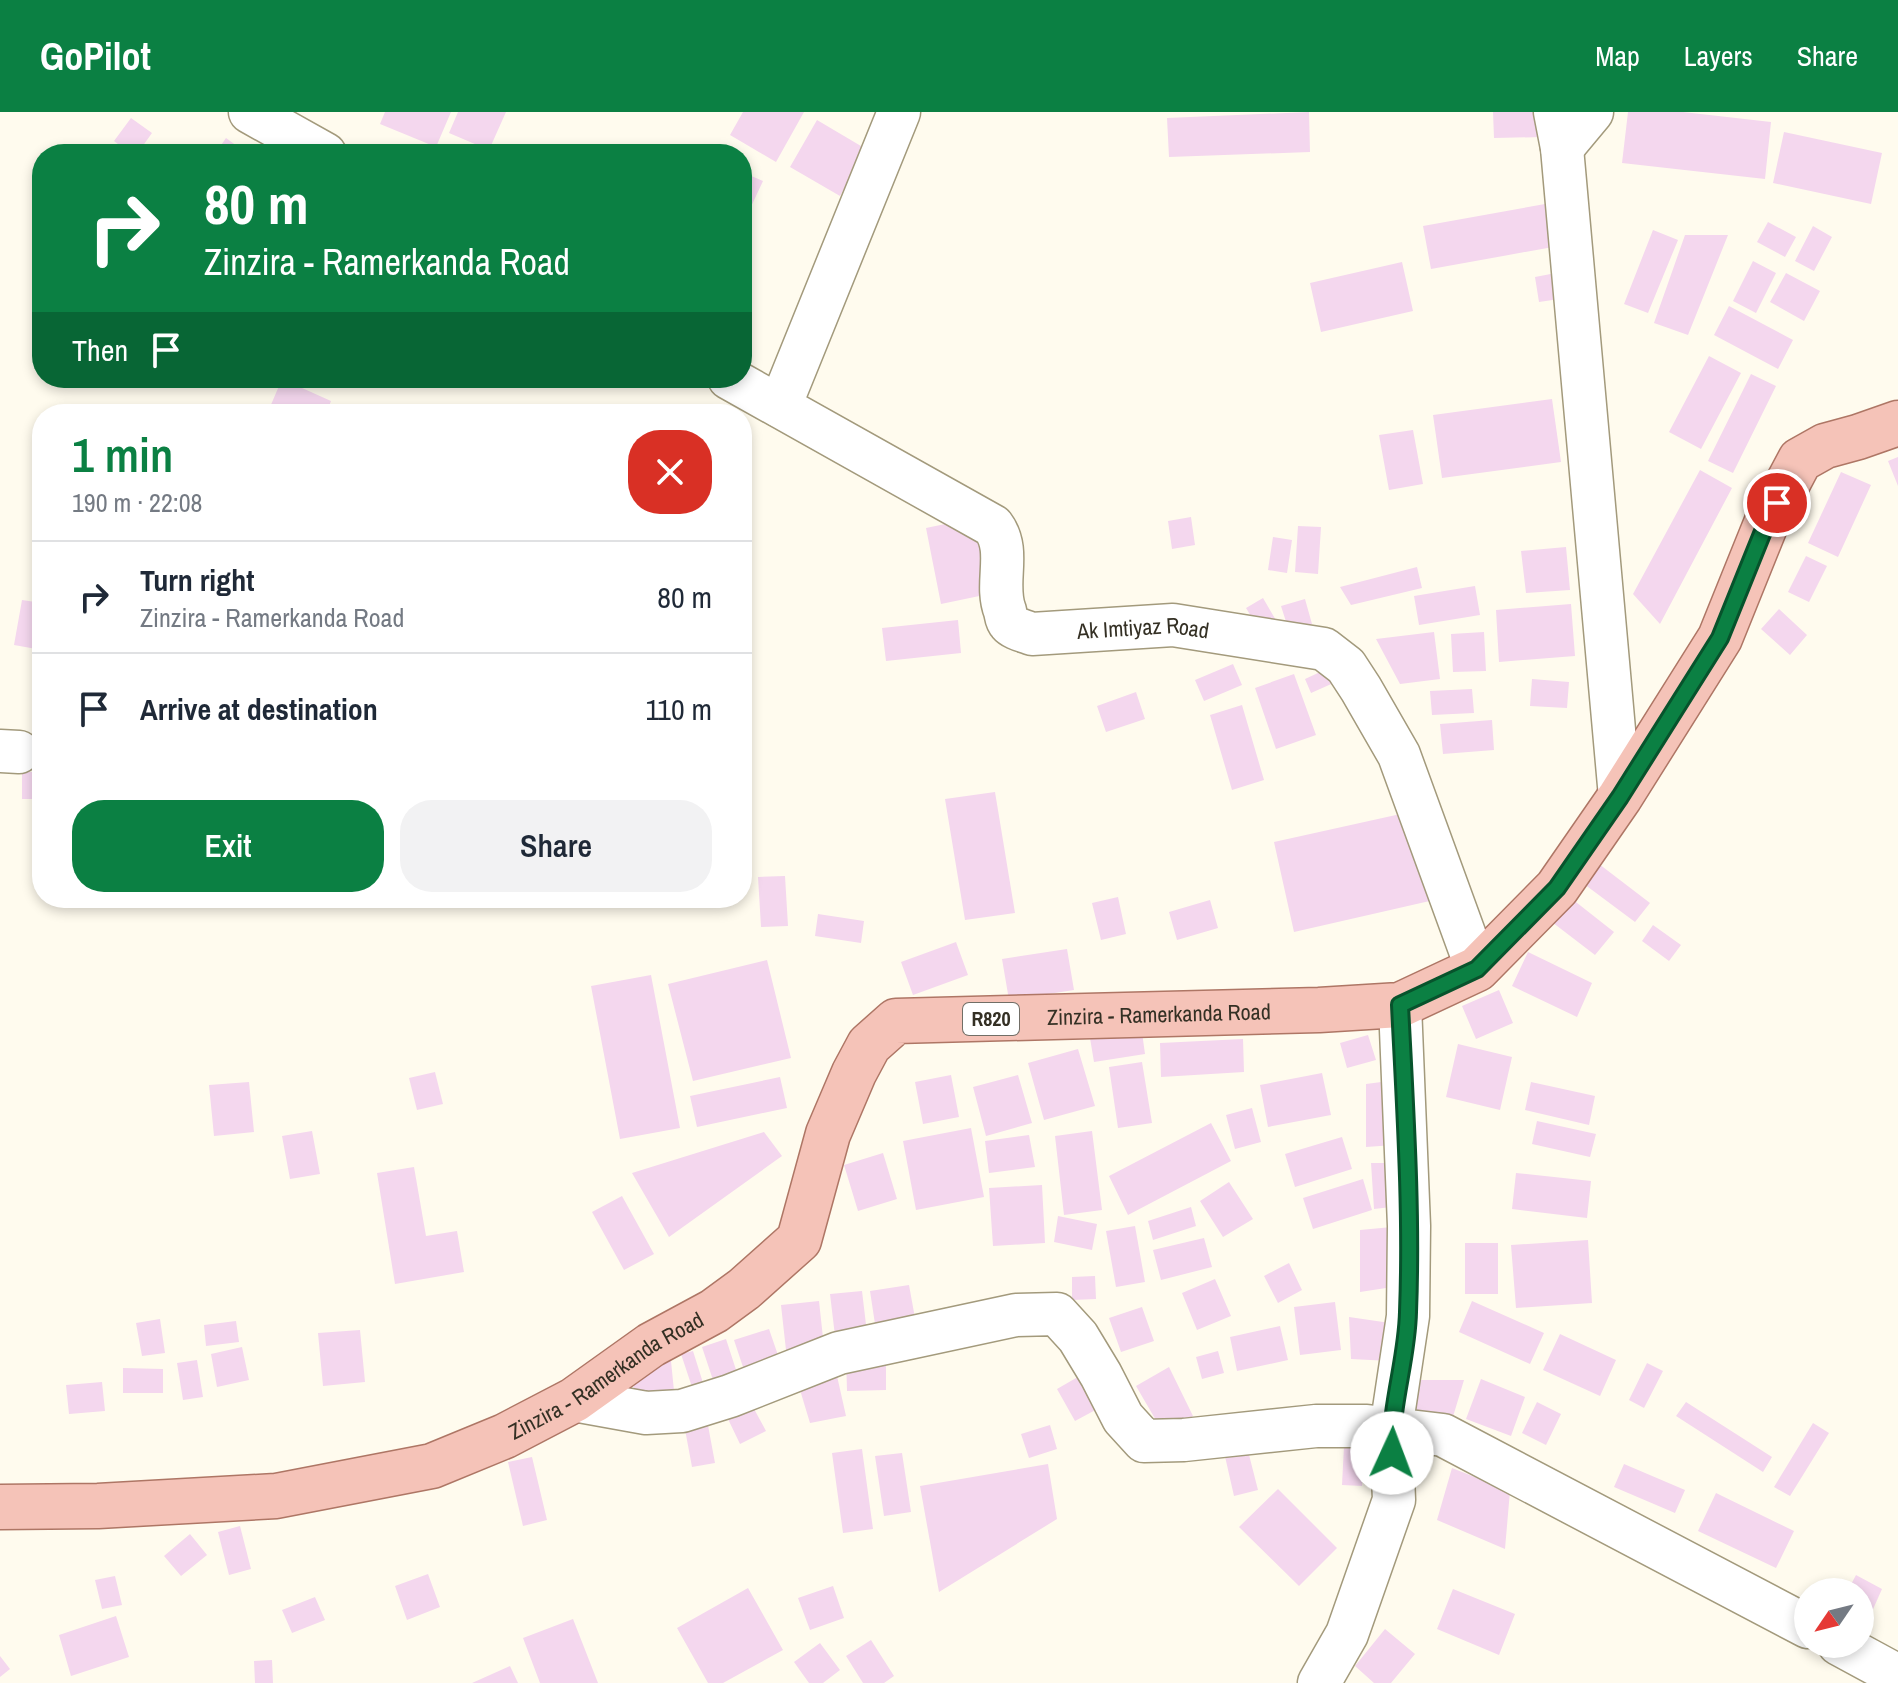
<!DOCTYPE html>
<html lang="en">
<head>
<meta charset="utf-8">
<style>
  body { margin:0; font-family:"Archivo Narrow",sans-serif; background:#f2f2f3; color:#1f2937; height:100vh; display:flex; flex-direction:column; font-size:30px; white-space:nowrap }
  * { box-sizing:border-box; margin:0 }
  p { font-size:26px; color:#747a83 }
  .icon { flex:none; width:44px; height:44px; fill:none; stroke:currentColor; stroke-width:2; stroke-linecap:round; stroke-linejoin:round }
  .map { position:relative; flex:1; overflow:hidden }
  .drawer { position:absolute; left:32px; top:292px; width:720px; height:504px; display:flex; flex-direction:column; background:#fff; border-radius:32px; box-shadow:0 4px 12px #0003 }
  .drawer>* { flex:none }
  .guide { position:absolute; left:32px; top:32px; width:720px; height:244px; border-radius:32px; box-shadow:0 4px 12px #0003; background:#0b8043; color:#fff; overflow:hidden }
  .needle { width:52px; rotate:235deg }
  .controls { position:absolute; left:1794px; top:1466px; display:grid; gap:16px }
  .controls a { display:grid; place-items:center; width:80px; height:80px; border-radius:50%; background:#fff; box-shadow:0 4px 12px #0003; font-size:40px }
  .pin { position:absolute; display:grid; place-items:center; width:68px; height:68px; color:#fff; margin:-34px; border:4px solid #fff; border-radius:50%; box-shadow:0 2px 8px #0007 }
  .me { position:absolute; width:88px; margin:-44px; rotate:2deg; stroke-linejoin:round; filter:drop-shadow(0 0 6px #0008) }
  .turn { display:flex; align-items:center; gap:28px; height:168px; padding:0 40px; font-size:36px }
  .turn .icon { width:104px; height:104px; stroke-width:2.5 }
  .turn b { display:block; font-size:56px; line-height:68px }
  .then { display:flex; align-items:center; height:76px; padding:0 40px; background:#0003; gap:16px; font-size:30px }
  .round { display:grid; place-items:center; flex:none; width:84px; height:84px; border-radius:32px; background:#f2f2f3 }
  .head { display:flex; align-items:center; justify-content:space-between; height:136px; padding:0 40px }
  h1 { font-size:48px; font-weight:600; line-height:60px; color:#0b8043 }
  .button { display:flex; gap:16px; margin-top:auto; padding:16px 40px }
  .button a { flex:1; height:92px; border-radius:32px; background:#0b8043; color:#fff; font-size:32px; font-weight:600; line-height:92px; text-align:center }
  .button a+a { background:#f2f2f3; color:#1f2937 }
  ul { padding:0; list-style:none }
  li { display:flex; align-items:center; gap:24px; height:112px; padding:0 40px; border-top:2px solid #e0e1e3 }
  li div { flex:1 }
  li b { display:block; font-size:30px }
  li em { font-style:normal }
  header { display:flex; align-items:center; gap:48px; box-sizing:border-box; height:112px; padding:0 40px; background:#0b8043; color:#fff }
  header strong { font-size:38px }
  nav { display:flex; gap:44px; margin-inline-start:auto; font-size:28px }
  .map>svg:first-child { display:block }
  .building { fill:#f4d7ee }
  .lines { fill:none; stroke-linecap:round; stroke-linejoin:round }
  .street-casing { stroke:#a39a7c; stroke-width:45 }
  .primary-casing { stroke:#ae7665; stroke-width:47 }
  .street { stroke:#fff; stroke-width:42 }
  .primary { stroke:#f5c3b8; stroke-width:44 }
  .route-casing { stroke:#07532c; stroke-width:20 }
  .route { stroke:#0b8043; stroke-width:14 }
  .labels { text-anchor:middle; stroke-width:6; stroke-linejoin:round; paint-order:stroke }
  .shield { fill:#fff; stroke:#716e66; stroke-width:2 }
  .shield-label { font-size:20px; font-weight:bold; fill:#343024 }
  .street-label { font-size:22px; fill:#343024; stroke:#fff }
</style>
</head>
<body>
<header>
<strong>GoPilot</strong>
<nav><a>Map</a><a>Layers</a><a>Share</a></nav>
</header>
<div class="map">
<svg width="1898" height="1571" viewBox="0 0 1898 1571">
  <rect width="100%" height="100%" fill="#fffbee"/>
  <path class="building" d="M385 0H451L436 35 380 12Z
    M458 0H506L489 38 449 21Z
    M743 0H804L776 50 730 23Z
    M1309 0 1310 40 1169 45 1167 6Z
    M1493 0H1544V25L1494 26Z
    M1628 0H1683L1771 10 1765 67 1622 51Z
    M131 6 152 21 137 42H131L114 29Z
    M817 8 866 37 840 84 790 55Z
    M1784 20 1882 41 1871 92 1773 71Z
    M226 26 248 42H215Z
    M742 60 763 69 742 114Z
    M1545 92 1553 135 1431 157 1423 114Z
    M1768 110 1796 125 1785 145 1757 130Z
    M1813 114 1832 125 1814 159 1795 149Z
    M1653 118 1678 128 1648 201 1624 192Z
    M1685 123H1728L1688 223 1654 211Z
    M1753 149 1776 161 1756 201 1733 189Z
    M1402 150 1413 199 1321 220 1310 171Z
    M1561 160 1566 186 1539 190 1535 165Z
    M1786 161 1820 179 1804 209 1770 190Z
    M1729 194 1793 228 1778 257 1714 223Z
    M1709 244 1741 261 1701 337 1669 320Z
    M1751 262 1776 274 1733 361 1708 349Z
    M282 267 331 289 326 302H267Z
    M1552 287 1561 350 1442 366 1433 303Z
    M1413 318 1423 372 1389 378 1379 323Z
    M1898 345V374L1888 349Z
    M1700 358 1732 376 1660 512 1633 482Z
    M1841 360 1871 373 1838 445 1808 431Z
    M1191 405 1195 433 1172 437 1168 409Z
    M974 406 989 482 941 492 926 416Z
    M1298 414 1321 415 1318 462 1295 460Z
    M1273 425 1292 428 1287 461 1268 458Z
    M1566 435 1570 478 1526 481 1521 439Z
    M1806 444 1827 454 1809 490 1788 480Z
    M1417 455 1422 476 1351 493 1340 475Z
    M1475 474 1480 503 1419 513 1414 484Z
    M1263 486 1277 510 1260 519 1246 496Z
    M1305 487 1312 512 1289 519 1281 494Z
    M22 488 42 491V538L14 533Z
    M1571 492 1575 544 1499 550 1496 498Z
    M1779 497 1807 523 1790 543 1761 517Z
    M958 508 961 541 886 549 882 516Z
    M1434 520 1440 567 1400 572 1376 527Z
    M1484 520 1486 559 1453 560 1451 522Z
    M1233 552 1242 573 1204 589 1195 568Z
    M1331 555 1338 569 1311 581 1305 567Z
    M1294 562 1316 623 1276 637 1255 576Z
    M1532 567 1569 570 1567 596 1530 594Z
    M1472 577 1474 601 1432 603 1430 579Z
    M1136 580 1145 607 1106 620 1097 594Z
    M1242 593 1264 668 1232 678 1210 603Z
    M1492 608 1494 638 1443 642 1440 612Z
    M22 660H42V687H22Z
    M995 680 1015 801 965 808 945 687Z
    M1414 699 1434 788 1294 820 1274 730Z
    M1599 752 1650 791 1635 810 1584 772Z
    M785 764 788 814 761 815 758 765Z
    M1567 783 1614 820 1595 843 1548 807Z
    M1118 785 1126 822 1101 828 1092 791Z
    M1210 788 1218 816 1177 828 1169 800Z
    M818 802 864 809 861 831 815 824Z
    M1653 813 1681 833 1669 849 1642 829Z
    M956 830 968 863 913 883 901 850Z
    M1067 837 1074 878 1009 888 1002 847Z
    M1528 840 1592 871 1577 905 1512 874Z
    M767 848 791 946 693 969 668 872Z
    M651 863 680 1016 620 1027 591 874Z
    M1499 878 1513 911 1476 927 1462 894Z
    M1141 913 1145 942 1094 950 1089 920Z
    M1368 923 1376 948 1347 956 1340 931Z
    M1243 927 1244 960 1161 965 1160 931Z
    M1458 932 1512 945 1500 998 1446 985Z
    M1078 937 1095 994 1044 1008 1028 951Z
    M1142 950 1152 1011 1118 1016 1109 955Z
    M435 960 443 992 417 998 409 966Z
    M1322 961 1331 1003 1268 1015 1260 973Z
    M951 963 959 1005 923 1012 915 970Z
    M1018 963 1032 1011 986 1024 973 975Z
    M780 965 787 996 697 1015 690 984Z
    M1389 969 1394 1033 1366 1035V972Z
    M249 970 254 1020 214 1024 209 973Z
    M1531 970 1595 984 1589 1013 1525 998Z
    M1252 996 1261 1030 1235 1037 1226 1003Z
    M1537 1009 1596 1022 1590 1045 1532 1032Z
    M1211 1011 1231 1049 1128 1103 1109 1064Z
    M971 1016 984 1085 916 1098 903 1029Z
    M312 1019 320 1062 290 1067 282 1024Z
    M1092 1019 1102 1098 1064 1103 1055 1024Z
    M764 1020 782 1044 669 1125 632 1061Z
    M1029 1023 1035 1055 989 1061 985 1029Z
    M1342 1025 1352 1057 1295 1075 1285 1042Z
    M883 1041 897 1087 858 1099 844 1053Z
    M1371 1051H1394L1400 1094 1374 1097Z
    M414 1055 426 1124 457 1119 464 1160 395 1172 377 1061Z
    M1516 1061 1591 1069 1587 1106 1512 1097Z
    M1363 1067 1372 1098 1313 1117 1303 1086Z
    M1229 1070 1253 1107 1223 1125 1200 1089Z
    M1042 1073 1045 1131 993 1134 989 1076Z
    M622 1084 654 1142 624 1158 592 1100Z
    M1191 1095 1196 1114 1153 1128 1148 1109Z
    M1058 1104 1097 1112 1092 1138 1054 1130Z
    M1135 1114 1145 1170 1116 1175 1106 1119Z
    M1392 1115 1399 1174 1360 1180V1118Z
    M1204 1126 1212 1155 1161 1168 1153 1138Z
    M1588 1128 1592 1191 1516 1196 1511 1133Z
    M1465 1131H1498V1182H1465Z
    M1289 1151 1302 1178 1278 1191 1264 1164Z
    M1095 1164 1096 1187 1072 1188V1165Z
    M1215 1167 1231 1204 1197 1218 1182 1181Z
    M909 1173 915 1206 875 1212 870 1179Z
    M862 1179 867 1221 835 1224 830 1182Z
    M819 1189 824 1235 786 1238 781 1193Z
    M1472 1189 1544 1221 1530 1252 1459 1220Z
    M1335 1190 1341 1238 1300 1243 1294 1195Z
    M1142 1195 1154 1229 1121 1240 1109 1206Z
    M1349 1205 1390 1211V1249L1351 1247Z
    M160 1207 165 1241 142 1244 136 1211Z
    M236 1209 239 1230 206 1234 204 1213Z
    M1280 1214 1288 1248 1237 1259 1230 1225Z
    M769 1217 780 1249 745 1261 734 1228Z
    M360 1218 365 1270 323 1274 318 1221Z
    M1560 1222 1616 1248 1600 1284 1543 1258Z
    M726 1227 740 1270 716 1277 702 1235Z
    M242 1235 249 1268 217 1275 211 1242Z
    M693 1239 704 1274 693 1278 681 1242Z
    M1218 1239 1224 1261 1202 1267 1196 1245Z
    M846 1243H886V1278L847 1279Z
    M197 1248 203 1285 183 1288 177 1251Z
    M671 1249 675 1289 635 1292 632 1252Z
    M1647 1251 1663 1259 1644 1296 1629 1288Z
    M835 1255 846 1304 810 1311 797 1268Z
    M1169 1255 1193 1304 1164 1322 1136 1274Z
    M123 1256 163 1257V1281H123Z
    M1083 1262 1101 1295 1075 1309 1057 1277Z
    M1481 1267 1525 1285 1511 1324 1466 1307Z
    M1410 1268H1464L1452 1308 1405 1305Z
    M102 1270 105 1299 69 1302 66 1273Z
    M1537 1290 1561 1302 1546 1333 1522 1321Z
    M1686 1290 1772 1345 1763 1360 1676 1304Z
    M753 1295 766 1319 740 1332 728 1307Z
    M707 1308 715 1351 692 1355 684 1312Z
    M1813 1311 1829 1321 1790 1384 1774 1375Z
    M1050 1313 1057 1337 1029 1346 1021 1322Z
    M1344 1334 1364 1335 1362 1374 1342 1373Z
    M1247 1335 1258 1378 1234 1384 1224 1340Z
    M862 1337 873 1417 843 1421 832 1341Z
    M902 1341 911 1400 884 1404 875 1344Z
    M532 1345 547 1408 523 1414 508 1350Z
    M1048 1352 1057 1407 939 1480 920 1374Z
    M1624 1352 1685 1378 1675 1401 1614 1375Z
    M1452 1356 1510 1379 1505 1437 1437 1408Z
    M1278 1377 1337 1436 1299 1474 1239 1415Z
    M1716 1381 1794 1419 1776 1456 1698 1419Z
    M240 1414 251 1457 229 1463 218 1420Z
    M190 1422 207 1443 181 1464 164 1444Z
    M428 1462 440 1495 407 1508 395 1474Z
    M1856 1463 1882 1477 1870 1504 1860 1499V1480H1847Z
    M115 1464 122 1493 102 1497 95 1468Z
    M833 1474 844 1506 810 1518 798 1486Z
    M748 1476 783 1538 723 1571H708L677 1516Z
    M1453 1477 1515 1502 1499 1543 1437 1517Z
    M315 1485 325 1508 292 1521 282 1498Z
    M116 1504 129 1545 71 1564 59 1523Z
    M573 1507 598 1571H540L523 1526Z
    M1385 1517 1415 1542 1391 1571H1374L1355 1554Z
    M871 1528 894 1564 884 1571H863L846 1544Z
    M820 1531 840 1558 823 1571H809L794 1550Z
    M0 1544 10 1557 0 1565Z
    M272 1548 273 1571H255L254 1549Z
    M510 1554 518 1571H472Z"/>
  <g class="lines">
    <g class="street-casing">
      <g id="street">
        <path d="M250 0 325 42"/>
        <path d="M1555 0 1562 36 1620 685"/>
        <path d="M1562 36 1592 0"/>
        <path id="s1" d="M729 266 993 414C1012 439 994 471 1005 499 1006 503 1006 508 1009 511 1014 517 1025 519 1032 522L1173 513 1324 537 1346 554 1361 577 1399 643 1477 857"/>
        <path d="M780 294 899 0"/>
        <path d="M0 639 19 640"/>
        <path d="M574 1288 646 1301 682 1299 730 1284 839 1241 1016 1203 1057 1202 1078 1225 1101 1263 1123 1306 1144 1329 1184 1328 1316 1314H1367L1443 1323 1808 1515"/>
        <path d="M1839 1532 1898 1564"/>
        <path d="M1319 1571 1347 1522 1394 1388 1391 1317 1408 1204 1409 1114 1400 893"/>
      </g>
    </g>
    <g class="primary-casing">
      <g id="primary">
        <path id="s2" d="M0 1395 98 1394 276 1384 432 1354 505 1324 574 1288 651 1233 714 1199 744 1177 799 1128 828 1022 854 961 869 933 896 909 1319 898 1400 893 1477 857 1557 776 1620 685 1720 526 1766 412 1800 348 1825 334 1858 325 1898 311"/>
      </g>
    </g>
    <use href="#street" class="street"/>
    <use href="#primary" class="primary"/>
  </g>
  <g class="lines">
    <g class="route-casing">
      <path id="route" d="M1392 1341C1390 1293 1407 1248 1408 1200 1412 1098 1405 995 1400 893L1477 857 1557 776 1620 685 1720 526 1766 412 1777 391"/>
    </g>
    <use href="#route" class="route"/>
  </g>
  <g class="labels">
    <rect class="shield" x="963" y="891" width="56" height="32" rx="6"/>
    <g class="shield-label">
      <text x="991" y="914">R820</text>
    </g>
    <g class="street-label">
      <text dy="8" stroke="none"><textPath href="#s1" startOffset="540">Ak Imtiyaz Road</textPath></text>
      <text dy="8" stroke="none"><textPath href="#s2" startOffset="1376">Zinzira - Ramerkanda Road</textPath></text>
      <text dy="8" stroke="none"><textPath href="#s2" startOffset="632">Zinzira - Ramerkanda Road</textPath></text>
    </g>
  </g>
</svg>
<div class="controls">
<a><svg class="needle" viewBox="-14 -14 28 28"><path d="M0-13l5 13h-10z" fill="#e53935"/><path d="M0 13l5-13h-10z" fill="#747a83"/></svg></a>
</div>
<div class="pin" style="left:1777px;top:391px;background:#d93025"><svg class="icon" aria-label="arrive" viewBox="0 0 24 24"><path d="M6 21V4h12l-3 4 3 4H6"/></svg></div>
<svg class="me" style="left:1392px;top:1341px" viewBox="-20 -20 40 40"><circle r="19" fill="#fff"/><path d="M0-13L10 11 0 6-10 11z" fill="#0b8043"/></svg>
<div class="guide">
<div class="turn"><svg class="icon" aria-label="right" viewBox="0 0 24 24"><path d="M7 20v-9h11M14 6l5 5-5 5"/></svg><div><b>80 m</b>Zinzira - Ramerkanda Road</div></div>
<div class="then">Then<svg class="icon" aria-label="arrive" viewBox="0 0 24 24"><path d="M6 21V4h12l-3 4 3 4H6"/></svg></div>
</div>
<section class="drawer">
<div class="head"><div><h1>1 min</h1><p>190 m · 22:08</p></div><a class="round" style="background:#d93025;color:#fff"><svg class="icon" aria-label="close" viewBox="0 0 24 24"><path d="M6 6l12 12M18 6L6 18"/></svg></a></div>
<ul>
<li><svg class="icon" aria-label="right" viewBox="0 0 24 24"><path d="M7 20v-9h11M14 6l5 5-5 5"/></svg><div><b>Turn right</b><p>Zinzira - Ramerkanda Road</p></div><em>80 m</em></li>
<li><svg class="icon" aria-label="arrive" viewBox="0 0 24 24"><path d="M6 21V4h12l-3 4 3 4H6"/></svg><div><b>Arrive at destination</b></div><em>110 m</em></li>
</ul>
<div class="button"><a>Exit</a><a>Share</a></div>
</section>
</div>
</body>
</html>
